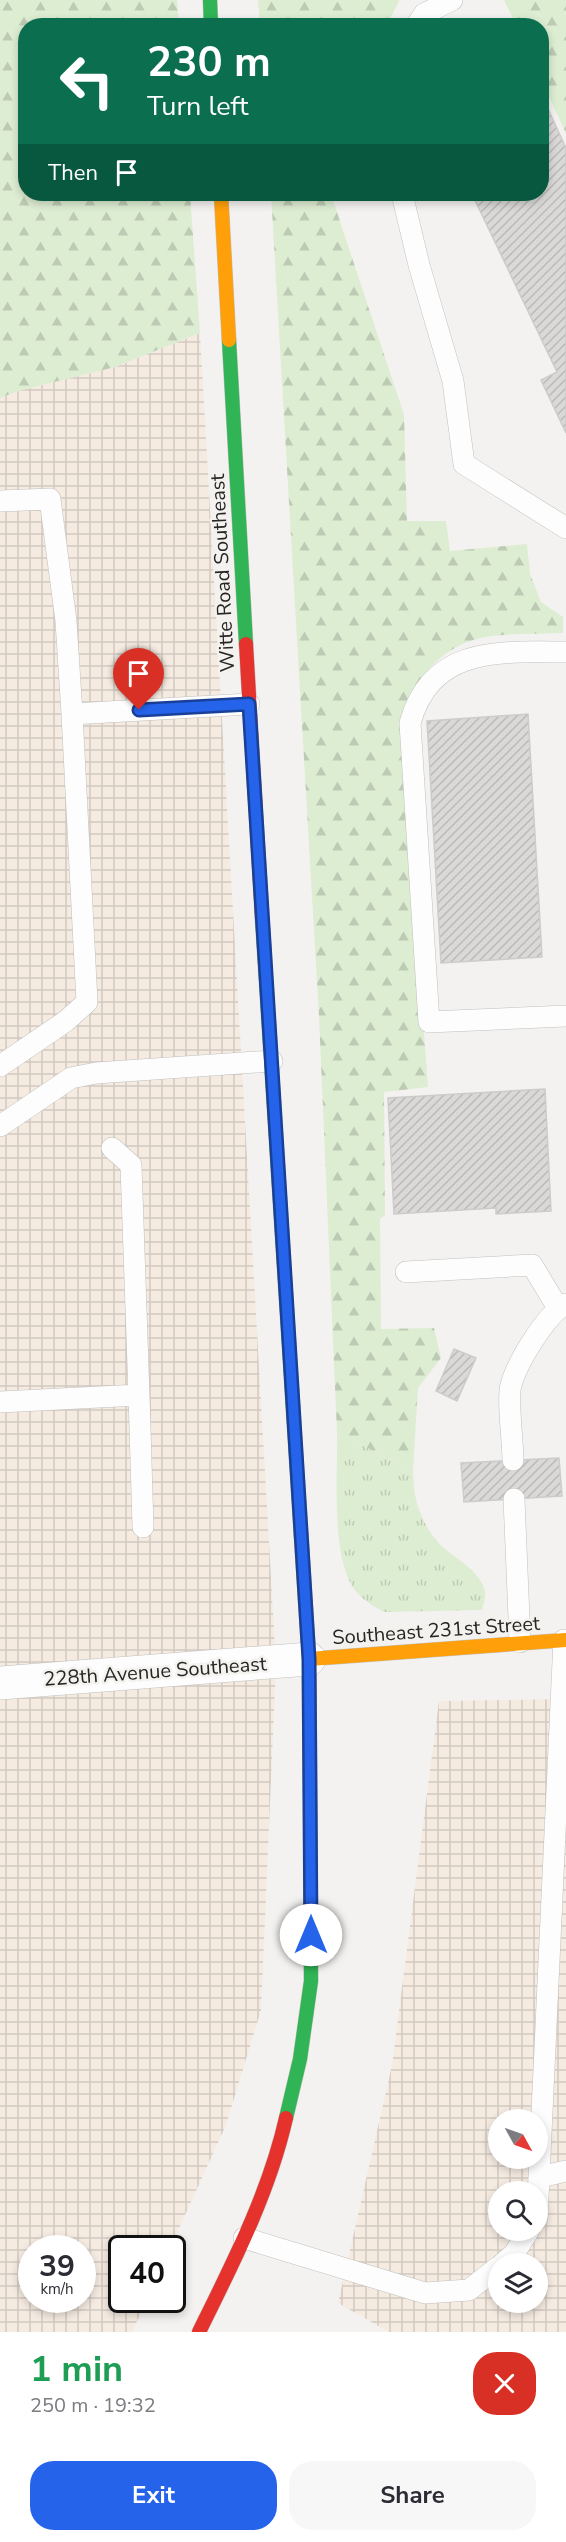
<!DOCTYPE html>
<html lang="en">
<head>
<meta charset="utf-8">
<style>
  body { margin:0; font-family:"Nunito Sans",sans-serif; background:#f7f7f7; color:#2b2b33; height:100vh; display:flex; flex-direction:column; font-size:22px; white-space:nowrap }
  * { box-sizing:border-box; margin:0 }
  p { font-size:20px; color:#7c7c81 }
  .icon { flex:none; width:33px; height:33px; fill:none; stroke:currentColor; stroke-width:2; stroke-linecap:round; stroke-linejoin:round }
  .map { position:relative; height:2332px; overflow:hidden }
  .side { display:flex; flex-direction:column; background:#fff; flex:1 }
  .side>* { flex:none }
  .banner { position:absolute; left:18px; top:18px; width:531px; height:183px; border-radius:24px; box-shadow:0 3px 9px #0003; background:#0b6e4f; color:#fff; overflow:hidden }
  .needle { width:39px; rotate:130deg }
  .fabs { position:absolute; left:488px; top:2109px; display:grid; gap:12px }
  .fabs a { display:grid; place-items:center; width:60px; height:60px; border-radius:50%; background:#fff; box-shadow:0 3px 9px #0003; font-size:30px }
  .speed { position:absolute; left:18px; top:2235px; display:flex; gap:12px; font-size:30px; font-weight:700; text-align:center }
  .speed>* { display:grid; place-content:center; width:78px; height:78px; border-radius:50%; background:#fff; box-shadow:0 3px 9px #0003; line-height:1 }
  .speed small { font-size:15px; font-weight:400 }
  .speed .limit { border:3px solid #111; border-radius:9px; background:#fff; color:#111 }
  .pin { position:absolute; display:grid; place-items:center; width:51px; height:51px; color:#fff; margin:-62px -26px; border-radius:50% 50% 50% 0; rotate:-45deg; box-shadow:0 0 6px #0007 }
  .pin .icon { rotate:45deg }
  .me { position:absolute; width:66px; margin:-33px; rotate:0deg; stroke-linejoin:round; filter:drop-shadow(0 0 4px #0008) }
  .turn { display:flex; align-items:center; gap:21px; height:126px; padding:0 30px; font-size:27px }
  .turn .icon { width:78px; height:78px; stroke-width:2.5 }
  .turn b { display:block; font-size:42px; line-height:51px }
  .then { display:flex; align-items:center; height:57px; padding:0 30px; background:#0003; gap:12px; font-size:22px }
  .round { display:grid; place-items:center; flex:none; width:63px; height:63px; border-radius:24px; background:#f7f7f7 }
  .overview { display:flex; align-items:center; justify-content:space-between; height:102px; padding:0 30px }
  h1 { font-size:36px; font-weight:700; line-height:45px; color:#1e9e55 }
  .action { display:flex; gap:12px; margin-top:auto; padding:12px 30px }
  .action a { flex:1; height:69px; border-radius:24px; background:#2563eb; color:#fff; font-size:24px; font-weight:700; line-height:69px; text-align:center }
  .action a+a { background:#f7f7f7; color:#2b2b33 }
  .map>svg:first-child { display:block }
  .industrial { fill:url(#industrial-grid); fill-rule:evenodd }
  .grass { fill:url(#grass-tufts) }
  .forest { fill:url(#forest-firs) }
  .building { fill:url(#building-hatch); stroke:#cccccb; stroke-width:1.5 }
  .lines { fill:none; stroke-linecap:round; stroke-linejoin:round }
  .lane-casing { stroke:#c1c0be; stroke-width:22 }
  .street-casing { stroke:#c1c0be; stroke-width:34 }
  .fast-casing { stroke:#c1c0be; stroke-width:15 }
  .slow-casing { stroke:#c1c0be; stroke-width:15 }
  .jam-casing { stroke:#c1c0be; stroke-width:15 }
  .lane { stroke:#fdfdfd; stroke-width:21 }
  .street { stroke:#fdfdfd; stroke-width:33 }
  .fast { stroke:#30b455; stroke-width:14 }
  .slow { stroke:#ff9f0a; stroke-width:14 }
  .jam { stroke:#e5322d; stroke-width:14 }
  .route-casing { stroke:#184099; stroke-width:15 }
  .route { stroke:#2563eb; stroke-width:10 }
  .labels { text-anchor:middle; stroke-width:5; stroke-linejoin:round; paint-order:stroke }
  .street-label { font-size:20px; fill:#272625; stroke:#f4f2ef }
</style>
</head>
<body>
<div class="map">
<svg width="566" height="2332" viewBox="0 0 566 2332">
  <defs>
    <pattern id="industrial-grid" width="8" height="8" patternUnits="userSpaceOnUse" patternTransform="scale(1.5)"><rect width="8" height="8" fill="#f5ebe1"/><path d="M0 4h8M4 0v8" fill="none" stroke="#d2c9c1"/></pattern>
    <pattern id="grass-tufts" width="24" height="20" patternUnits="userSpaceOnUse" patternTransform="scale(1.5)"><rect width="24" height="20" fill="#ddedd2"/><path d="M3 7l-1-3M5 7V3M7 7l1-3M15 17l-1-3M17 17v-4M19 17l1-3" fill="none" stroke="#becbb4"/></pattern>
    <pattern id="forest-firs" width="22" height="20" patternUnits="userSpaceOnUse" patternTransform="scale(1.5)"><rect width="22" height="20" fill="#ddedd2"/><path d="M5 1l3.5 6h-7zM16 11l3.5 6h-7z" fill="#becbb4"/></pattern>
    <pattern id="building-hatch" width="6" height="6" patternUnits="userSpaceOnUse" patternTransform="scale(1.5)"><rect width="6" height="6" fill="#dad9d8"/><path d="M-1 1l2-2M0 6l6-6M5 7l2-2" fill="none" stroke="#bbbab9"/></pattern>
  </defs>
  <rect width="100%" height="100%" fill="#f3f2f0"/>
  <path class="industrial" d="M200 333 276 1665 261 2010 226 2125 170 2248H122V2300H147L132 2332H0V398L18 391 115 367ZM32 2248H82V2300H32Z
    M566 1699V2332H389L338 2303 392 2065 439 1701ZM498 2120H537V2158H498ZM498 2192H537V2230H498ZM498 2264H537V2302H498Z"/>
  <path class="grass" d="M337 1433 413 1470C413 1497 419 1517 435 1539 449 1556 481 1569 485 1592 486 1598 483 1605 482 1610L384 1612C372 1606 359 1597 352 1586 331 1550 338 1475 337 1433Z"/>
  <path class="forest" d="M0 0H177L179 25 26 26V194H190L200 333 115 367 18 391 0 398Z
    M258 0H398L399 1 387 25 260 26Z
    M504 0H566V134L542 81V26L516 25Z
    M271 194H334L333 200 404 415 407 521H446L450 551 527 544 530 574 541 602 563 617V633C502 636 458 626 419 682 411 693 406 708 401 720L428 1087 384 1092 385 1215 380 1219 381 1329 434 1328 441 1358 418 1388 413 1470 337 1433 319 1016Z"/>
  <path class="building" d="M542 96 566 148V433L541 380 557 372 472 194H542Z
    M528 714 542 957 441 963 427 721Z
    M545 1089 551 1211 496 1214V1208L394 1214 388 1098Z
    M454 1349 476 1358 457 1401 436 1391Z
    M559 1458 562 1496 464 1502 461 1463Z"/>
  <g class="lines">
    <g class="lane-casing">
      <path id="lane" d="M416 26 424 14 452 0
        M402 194 419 265 453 381 464 464 566 528
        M0 501 50 499 66 621 72 714
        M566 652C500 652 432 645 410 723L429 1022 566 1016
        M0 1066 66 1021 87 1002 72 714 249 704
        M0 1126 71 1078 96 1073 272 1061
        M406 1272 532 1265 558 1308
        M139 1395 143 1527
        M0 1402 139 1395 131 1165 112 1148
        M513 1460C513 1444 507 1397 511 1385 517 1363 546 1314 566 1304
        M514 1499 520 1642
        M540 2177 566 2171
        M537 2219 564 1640
        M244 2238 425 2293 469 2290 498 2267
        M502 2264 514 2254 529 2230"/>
    </g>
    <g class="street-casing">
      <path id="street" d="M0 1683 309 1659"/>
    </g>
    <g class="fast-casing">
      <path id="fast" d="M210 0 211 26
        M229 340 246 644
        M262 917 301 1535
        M286 2118 300 2059 311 1981 310 1791"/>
    </g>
    <g class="slow-casing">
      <path id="slow" d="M221 194 229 340
        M301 1535 309 1659 310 1791
        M309 1659 566 1640"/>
    </g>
    <g class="jam-casing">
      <path id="jam" d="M246 644 262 917
        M199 2332C233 2263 269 2193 286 2118"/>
    </g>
    <use href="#lane" class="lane"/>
    <use href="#street" class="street"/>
    <use href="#fast" class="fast"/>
    <use href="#slow" class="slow"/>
    <use href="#jam" class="jam"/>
  </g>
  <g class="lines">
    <g class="route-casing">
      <path id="route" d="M139 710 249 704 309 1659 311 1935"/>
    </g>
    <use href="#route" class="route"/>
  </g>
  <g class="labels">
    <g class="street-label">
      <text transform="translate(222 573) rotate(-93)" y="7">Witte Road Southeast</text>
      <text transform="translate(436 1630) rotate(-4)" y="7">Southeast 231st Street</text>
      <text transform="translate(155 1671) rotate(-4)" y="7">228th Avenue Southeast</text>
    </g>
  </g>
</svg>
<div class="fabs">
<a><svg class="needle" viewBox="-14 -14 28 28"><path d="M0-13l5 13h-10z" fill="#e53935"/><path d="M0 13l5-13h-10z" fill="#7c7c81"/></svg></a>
<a><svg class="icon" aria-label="search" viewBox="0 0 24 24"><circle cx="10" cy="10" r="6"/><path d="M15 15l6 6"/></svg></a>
<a><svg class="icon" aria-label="layers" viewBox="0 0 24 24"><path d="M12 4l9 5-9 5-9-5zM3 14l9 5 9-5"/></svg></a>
</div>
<div class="speed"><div>39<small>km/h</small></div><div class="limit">40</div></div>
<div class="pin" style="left:139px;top:710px;background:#d93025"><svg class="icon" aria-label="arrive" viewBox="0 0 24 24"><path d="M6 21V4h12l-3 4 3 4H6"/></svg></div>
<svg class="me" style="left:311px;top:1935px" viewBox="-20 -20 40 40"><circle r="19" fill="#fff"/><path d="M0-13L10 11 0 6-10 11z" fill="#2563eb"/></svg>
<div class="banner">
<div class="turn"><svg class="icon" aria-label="left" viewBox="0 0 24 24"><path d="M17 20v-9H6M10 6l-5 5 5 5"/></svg><div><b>230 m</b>Turn left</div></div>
<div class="then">Then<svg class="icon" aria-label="arrive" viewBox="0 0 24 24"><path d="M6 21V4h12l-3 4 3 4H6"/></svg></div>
</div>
</div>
<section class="side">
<div class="overview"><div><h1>1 min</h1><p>250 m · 19:32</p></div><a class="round" style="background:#d93025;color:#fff"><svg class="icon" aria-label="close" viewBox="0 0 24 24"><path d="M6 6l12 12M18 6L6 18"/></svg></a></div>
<div class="action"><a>Exit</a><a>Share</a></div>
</section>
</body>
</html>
